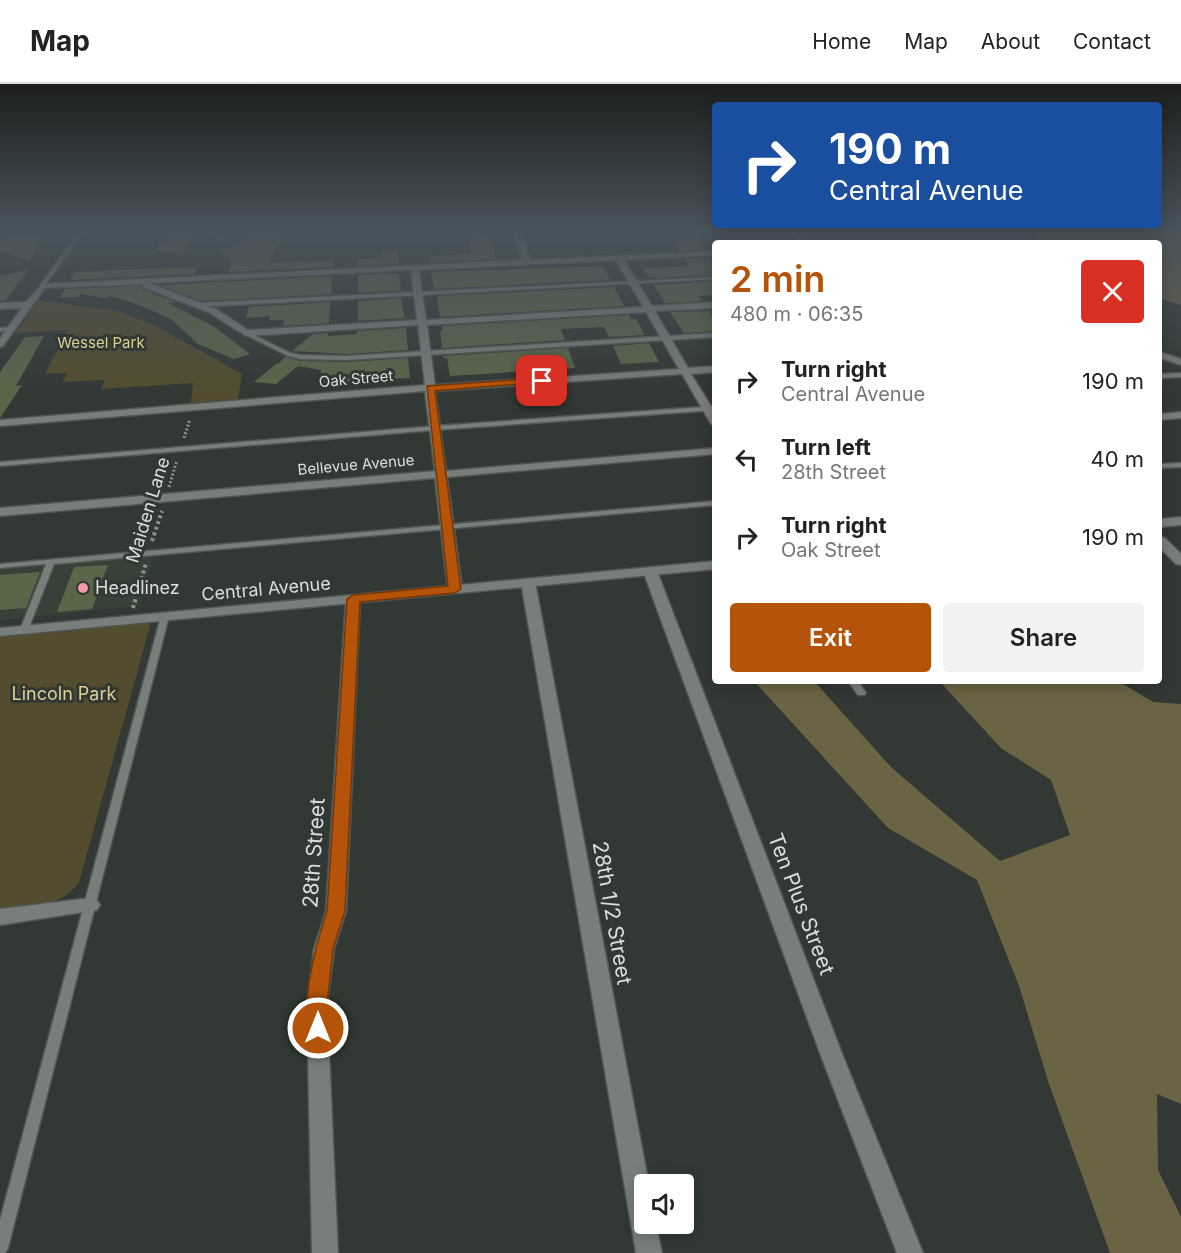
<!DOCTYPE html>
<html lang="en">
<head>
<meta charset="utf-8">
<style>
  body { margin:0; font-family:Inter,sans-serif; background:#f2f2f2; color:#222; height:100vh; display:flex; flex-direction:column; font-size:22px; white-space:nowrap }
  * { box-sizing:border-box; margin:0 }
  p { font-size:20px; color:#767676 }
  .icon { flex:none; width:33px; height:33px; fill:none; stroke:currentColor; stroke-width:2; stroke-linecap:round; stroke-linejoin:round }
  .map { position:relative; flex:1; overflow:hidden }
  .sheet { position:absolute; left:712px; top:156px; width:450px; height:444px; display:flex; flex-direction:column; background:#fff; border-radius:6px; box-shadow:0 3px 15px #0003 }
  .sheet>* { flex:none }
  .hud { position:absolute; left:712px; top:18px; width:450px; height:126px; border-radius:6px; box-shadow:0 3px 15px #0003; background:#1a4fa0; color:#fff; overflow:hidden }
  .controls { position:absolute; left:634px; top:1090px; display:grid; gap:12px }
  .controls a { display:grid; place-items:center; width:60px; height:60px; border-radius:6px; background:#fff; box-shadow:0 3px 15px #0003; font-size:30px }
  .pin { position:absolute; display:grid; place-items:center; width:51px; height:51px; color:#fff; margin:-26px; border-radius:12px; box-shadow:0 3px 9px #0006 }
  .me { position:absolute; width:66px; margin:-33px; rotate:0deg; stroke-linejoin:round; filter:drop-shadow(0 0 4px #0008) }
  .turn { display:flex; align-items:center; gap:21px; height:126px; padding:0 18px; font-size:27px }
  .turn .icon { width:78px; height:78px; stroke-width:2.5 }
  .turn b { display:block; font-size:42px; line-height:51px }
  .round { display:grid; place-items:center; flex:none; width:63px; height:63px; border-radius:6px; background:#f2f2f2 }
  .overview { display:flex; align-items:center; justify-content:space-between; height:102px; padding:0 18px }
  h1 { font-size:36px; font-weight:600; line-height:45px; color:#b45309 }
  .cta { display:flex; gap:12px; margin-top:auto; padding:12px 18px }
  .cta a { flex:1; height:69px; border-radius:6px; background:#b45309; color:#fff; font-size:24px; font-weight:600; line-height:69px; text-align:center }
  .cta a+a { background:#f2f2f2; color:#222 }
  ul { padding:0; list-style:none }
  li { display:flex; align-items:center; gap:18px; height:78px; padding:0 18px }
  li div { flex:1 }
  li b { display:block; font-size:22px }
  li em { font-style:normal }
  header { display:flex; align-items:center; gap:36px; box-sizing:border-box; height:84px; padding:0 30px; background:#fff; border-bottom:2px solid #e0e0e0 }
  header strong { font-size:28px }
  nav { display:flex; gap:33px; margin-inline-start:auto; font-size:21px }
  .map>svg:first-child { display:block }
  .built { fill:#354139 }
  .green { fill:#534c2f }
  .forest { fill:#6a6344 }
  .building { fill:#5a6649 }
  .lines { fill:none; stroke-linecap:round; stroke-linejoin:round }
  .service-casing { stroke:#4f5551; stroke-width:3 }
  .minor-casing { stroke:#4f5551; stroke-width:3 }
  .tertiary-casing { stroke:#4f5551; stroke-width:3 }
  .path-far1 { stroke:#8c918e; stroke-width:3; stroke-dasharray:2 2; stroke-linecap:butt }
  .path { stroke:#8c918e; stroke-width:4; stroke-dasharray:3 3; stroke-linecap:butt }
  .service { fill:#787f7b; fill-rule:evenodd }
  .minor { fill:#787f7b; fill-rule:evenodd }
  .tertiary { fill:#787f7b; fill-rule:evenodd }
  .route { fill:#b45309; stroke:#753606; stroke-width:1.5 }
  .poi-dot { fill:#f39aab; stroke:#323834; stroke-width:2 }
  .labels { text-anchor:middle; stroke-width:6; stroke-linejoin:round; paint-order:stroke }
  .far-park-label { font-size:15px; fill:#dccf94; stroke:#323834 }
  .far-street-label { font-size:15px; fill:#dbdfdc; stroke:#323834 }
  .street-label { font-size:18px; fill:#dbdfdc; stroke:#323834 }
  .poi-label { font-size:18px; fill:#dbdfdc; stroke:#323834; text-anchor:start }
  .park-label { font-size:18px; fill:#dccf94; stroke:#323834 }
  .near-street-label { font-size:21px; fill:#dbdfdc; stroke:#323834 }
</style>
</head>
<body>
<header>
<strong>Map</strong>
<nav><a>Home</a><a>Map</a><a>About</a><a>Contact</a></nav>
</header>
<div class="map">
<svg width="1181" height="1169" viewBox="0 0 1181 1169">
  <rect width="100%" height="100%" fill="#323834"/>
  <path class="built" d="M155 464 140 522 0 536V479Z"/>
  <path class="green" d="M38 216 117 227 156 242 242 290 238 315 191 319 193 299 101 305 105 296 63 298 67 289 45 290 68 246 16 249Z
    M148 537 150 542 79 798C61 824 29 822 0 826V552Z"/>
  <path class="forest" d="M1024 147H1181V221L1160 215V159H1033L1039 153Z
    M754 597H814L891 683 1000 777 1070 751 1051 696 1001 664 941 599 945 597H1118L1153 618 1181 620V1020L1157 1010 1158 1086 1181 1133V1169H1110L1049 1000 1019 902 977 796 888 744Z"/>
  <path class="building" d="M171 147H193L184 171 157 165 164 152H169Z
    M245 147H288L267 179 333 177V183L229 188 232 176 218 166 240 162Z
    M466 147H483L492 159 496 175 430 178 429 172 472 170Z
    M43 150 30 177 0 167V152Z
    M696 155 704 165 679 167 672 157Z
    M398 166 399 180 358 182V175L381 174V167Z
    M710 174 716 181V191L649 194 643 184 689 182 685 175Z
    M603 182 610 196 434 205 431 188Z
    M197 183 194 190 70 196 75 188Z
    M29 185 5 217H0V192Z
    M399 189 401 207 358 209V191Z
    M332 192 331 210 201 217 160 201Z
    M716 197V211L699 212 702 217 665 219 653 201Z
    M141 202 142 205 177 219H168L215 243 250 270 234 275 198 260 171 235 142 222 111 212 105 214 80 210 79 213 60 214 65 205Z
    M614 203 624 222 440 233 437 212Z
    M401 214 405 234 358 237V217Z
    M330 218 329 239 283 242 284 236H269L270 232 246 234 249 223Z
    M709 227 716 236V247L684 249 670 228Z
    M629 231 631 235H636L645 251 609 253 604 243 561 245 565 256 442 264 440 247H442V242Z
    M406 244 408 266 347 270 292 267 313 250 328 249V252L357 250V247Z
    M44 252 16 302 22 301 0 334V288L25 253Z
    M649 259 659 278 621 280 613 262Z
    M568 264 575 284 450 292 447 274H443V272Z
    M285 273 301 277 347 278 408 274 410 294 340 298V300L321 302V286L298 282 276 300 254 298 276 280H278Z
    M108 481 92 525 57 528 74 483Z
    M40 488 26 524 0 526V491Z"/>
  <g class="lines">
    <g class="service-casing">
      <path id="service" d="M80 147H84L44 203H40V201Z
        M716 193V195L198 223 195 221 198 219Z
        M0 244 10 243 13 245 0 248Z
        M246 247 290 269 301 271 347 272 716 249V253L347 276 301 275 288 272 244 250V248Z
        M1181 289V293L1160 294V290Z
        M716 322V326L435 346 0 382V378L435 342Z
        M1181 379V383L1160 384V380Z
        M716 417V421L54 480 28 546 24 549 20 546 46 480 0 484V480Z
        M165 529 169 532 8 1164 5 1169H0V1136L161 532Z
        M848 597H858L866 609 864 611H858Z"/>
    </g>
    <g class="minor-casing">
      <path id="minor" d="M214 147H222L224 156H218L213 150Z
        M513 147H521L530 176 716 167V171L624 176 652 222 716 218V224L655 227 688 284 716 282V288L691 290 716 330V343L711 340 682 290 435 307 446 387 716 364V370L447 393 462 505 455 509 448 505 435 394 0 432V424L435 387 425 307 0 342V336L425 301 418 241 246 252 210 229 143 203V200L45 204 3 262 0 263V254L22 224 0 225V219L26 218 42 200 522 176ZM616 176 643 223 426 236 419 186ZM411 186 417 236 248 246 216 225 149 199ZM646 228 679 285 435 301 427 241Z
        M790 147H797L809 159H801Z
        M942 147H949L950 148 946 150Z
        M1160 268 1181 275V281L1160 274Z
        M1181 328V334L1160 336V330Z
        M1160 453 1165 454 1181 470V481L1176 480 1160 464Z
        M650 483 657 487 843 972 923 1169H897L821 972 643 487Z
        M528 494 535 498 649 1101H645V1140H656L662 1169H636L521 498Z
        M353 511 360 515 346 827 334 865 327 921 338 1169H312L307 921 314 865 326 827 346 515Z
        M90 814 97 816 100 821 97 826 0 841V825Z"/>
    </g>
    <g class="tertiary-casing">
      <path id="tertiary" d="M1181 433V441L1160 443V435Z
        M716 477V485L0 552V544Z"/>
    </g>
    <path class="path-far1" d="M184 354 190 335
      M169 403 177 376"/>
    <path class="path" d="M152 457 162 427
      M133 524 146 479"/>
    <use href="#service" class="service"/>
    <use href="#minor" class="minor"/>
    <use href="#tertiary" class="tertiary"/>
  </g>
  <linearGradient id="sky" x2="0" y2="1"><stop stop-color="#1c1f1d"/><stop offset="0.47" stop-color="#49535c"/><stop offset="1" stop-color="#49535c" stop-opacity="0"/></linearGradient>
  <rect width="1181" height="311" fill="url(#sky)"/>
  <path class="route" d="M542 294 545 295V298L435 307 461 505 455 509 360 518 345 827 333 865 327 921 328 944 325 950 318 952 311 950C298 923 318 854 327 827L347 515 353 511 448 502 427 302Z"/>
  <circle class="poi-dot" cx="83" cy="504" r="6"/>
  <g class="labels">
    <g class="far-park-label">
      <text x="101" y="264">Wessel Park</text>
    </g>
    <g class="far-street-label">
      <text transform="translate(356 295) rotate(-5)" y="5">Oak Street</text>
      <text transform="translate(356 381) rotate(-5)" y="5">Bellevue Avenue</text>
    </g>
    <g class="street-label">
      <text transform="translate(148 426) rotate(-73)" y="6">Maiden Lane</text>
      <text transform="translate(266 505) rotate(-5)" y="6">Central Avenue</text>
    </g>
    <g class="poi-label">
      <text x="95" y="510">Headlinez</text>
    </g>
    <g class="park-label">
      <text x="64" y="616">Lincoln Park</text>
    </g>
    <g class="near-street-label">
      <text transform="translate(314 769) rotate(-86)" y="7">28th Street</text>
      <text transform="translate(801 820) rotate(69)" y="7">Ten Plus Street</text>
      <text transform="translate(612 829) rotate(80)" y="7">28th 1/2 Street</text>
    </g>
  </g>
</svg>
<div class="controls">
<a><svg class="icon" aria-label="sound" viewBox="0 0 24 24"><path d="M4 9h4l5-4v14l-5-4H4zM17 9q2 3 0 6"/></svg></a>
</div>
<div class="pin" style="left:542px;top:297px;background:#d93025"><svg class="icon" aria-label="arrive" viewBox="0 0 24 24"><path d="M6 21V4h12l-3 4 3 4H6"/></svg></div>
<svg class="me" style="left:318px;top:944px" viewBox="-20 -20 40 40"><circle r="17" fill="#b45309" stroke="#fff" stroke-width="3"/><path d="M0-11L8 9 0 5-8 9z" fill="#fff"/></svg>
<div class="hud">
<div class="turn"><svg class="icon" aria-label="right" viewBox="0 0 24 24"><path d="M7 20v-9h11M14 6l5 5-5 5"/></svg><div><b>190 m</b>Central Avenue</div></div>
</div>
<section class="sheet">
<div class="overview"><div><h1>2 min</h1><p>480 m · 06:35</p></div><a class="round" style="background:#d93025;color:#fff"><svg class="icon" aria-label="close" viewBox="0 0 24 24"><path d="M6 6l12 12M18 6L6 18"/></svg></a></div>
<ul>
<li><svg class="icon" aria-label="right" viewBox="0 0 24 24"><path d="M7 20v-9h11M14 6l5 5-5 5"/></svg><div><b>Turn right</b><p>Central Avenue</p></div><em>190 m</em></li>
<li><svg class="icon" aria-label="left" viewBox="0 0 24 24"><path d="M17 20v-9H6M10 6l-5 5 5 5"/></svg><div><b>Turn left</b><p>28th Street</p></div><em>40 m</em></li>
<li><svg class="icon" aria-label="right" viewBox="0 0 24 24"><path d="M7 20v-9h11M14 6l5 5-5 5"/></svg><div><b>Turn right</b><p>Oak Street</p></div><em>190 m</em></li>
</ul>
<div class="cta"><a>Exit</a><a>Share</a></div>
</section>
</div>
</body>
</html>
